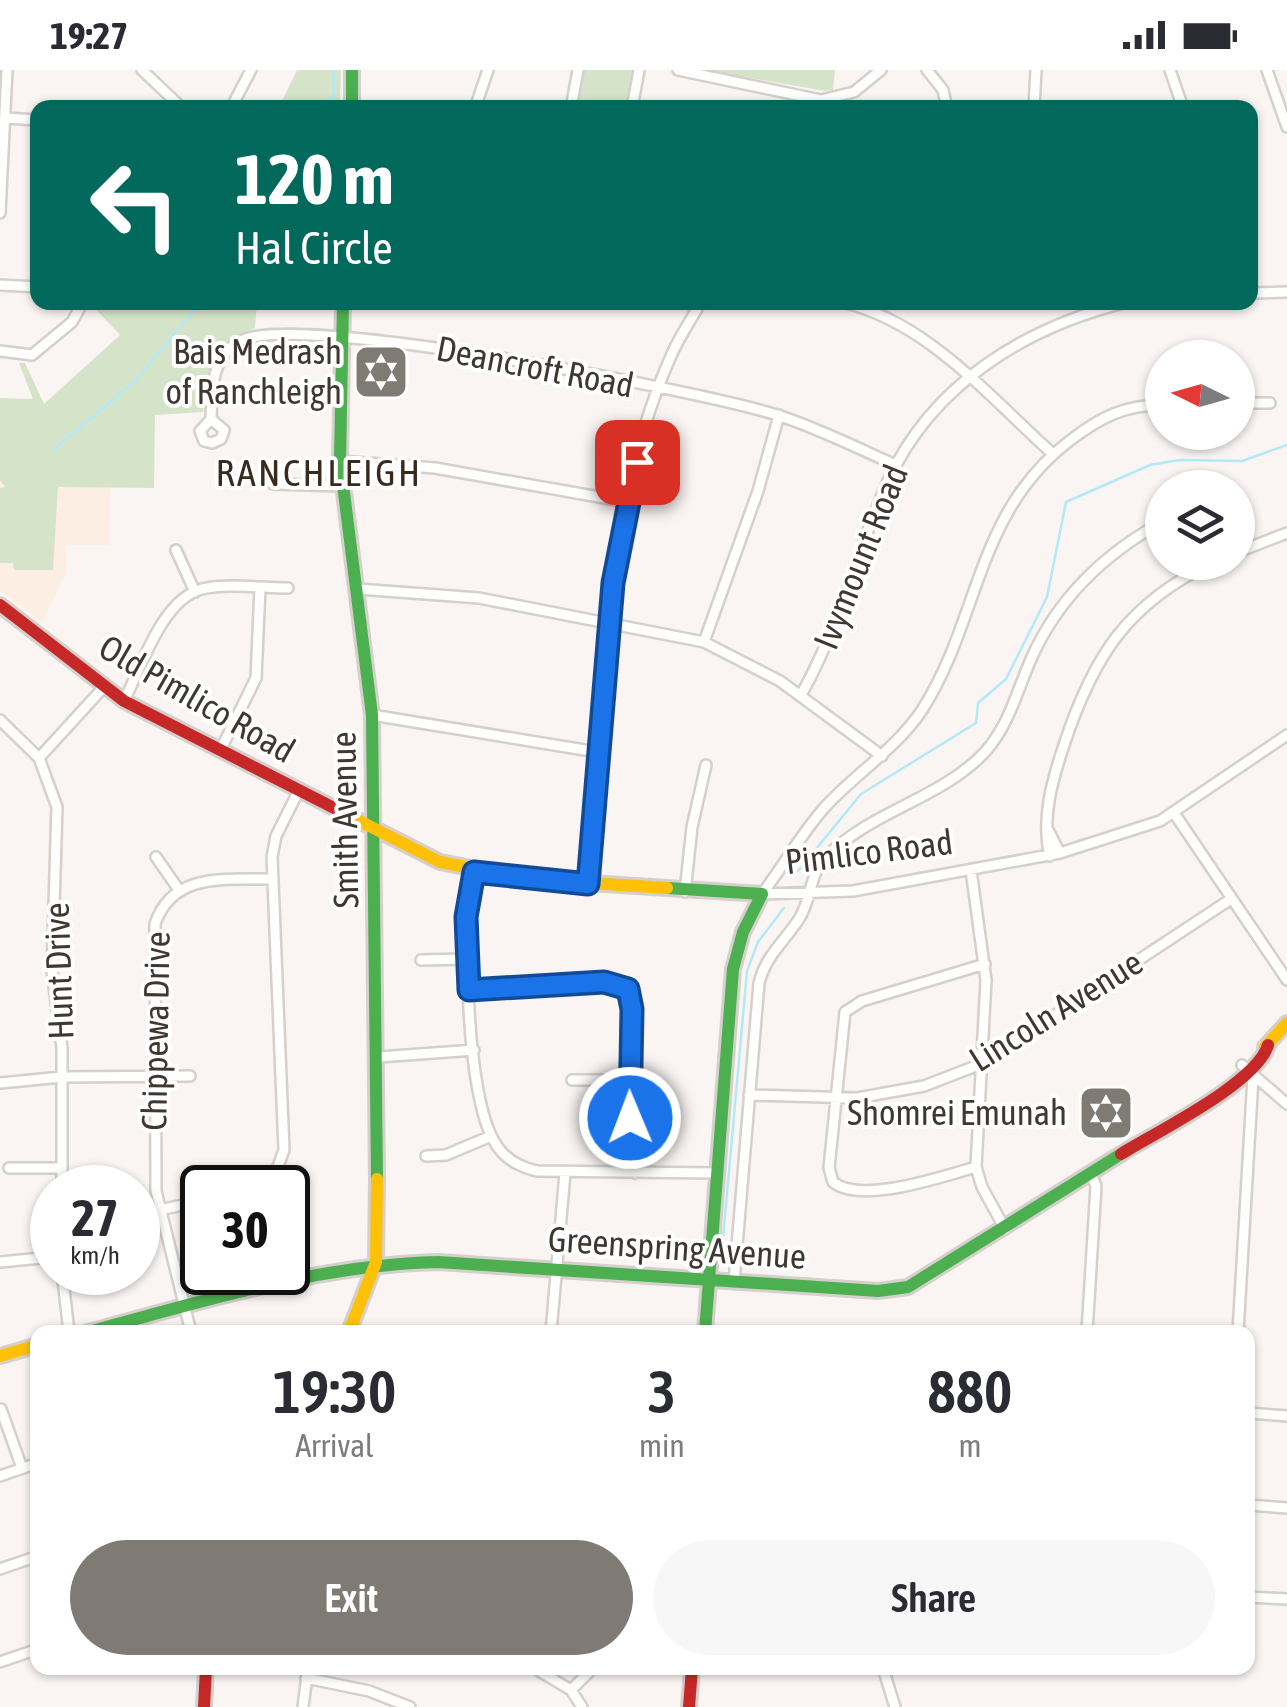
<!DOCTYPE html>
<html lang="en">
<head>
<meta charset="utf-8">
<style>
  body { margin:0; font-family:"Asap Condensed",sans-serif; background:#f7f7f7; color:#2b2b33; height:100vh; display:flex; flex-direction:column; font-size:38px; white-space:nowrap }
  * { box-sizing:border-box; margin:0 }
  p { font-size:32px; color:#7c7c81 }
  .icon { flex:none; width:55px; height:55px; fill:none; stroke:currentColor; stroke-width:2; stroke-linecap:round; stroke-linejoin:round }
  .map { position:relative; flex:1; overflow:hidden }
  .panel { position:absolute; left:30px; top:1255px; width:1225px; height:350px; display:flex; flex-direction:column; background:#fff; border-radius:20px; box-shadow:0 2px 8px #0004 }
  .panel>* { flex:none }
  .hud { position:absolute; left:30px; top:30px; width:1228px; height:210px; border-radius:20px; box-shadow:0 2px 8px #0004; background:#00695c; color:#fff; overflow:hidden }
  .needle { width:65px; rotate:275deg }
  .fabs { position:absolute; left:1145px; top:270px; display:grid; gap:20px }
  .fabs a { display:grid; place-items:center; width:110px; height:110px; border-radius:50%; background:#fff; box-shadow:0 2px 8px #0004; font-size:50px }
  .speed { position:absolute; left:30px; top:1095px; display:flex; gap:20px; font-size:50px; font-weight:700; text-align:center }
  .speed>* { display:grid; place-content:center; width:130px; height:130px; border-radius:50%; background:#fff; box-shadow:0 2px 8px #0004; line-height:1 }
  .speed small { font-size:25px; font-weight:400 }
  .speed .limit { border:5px solid #111; border-radius:15px; background:#fff; color:#111 }
  .pin { position:absolute; display:grid; place-items:center; width:85px; height:85px; color:#fff; margin:-42px; border-radius:20px; box-shadow:0 5px 15px #0006 }
  .me { position:absolute; width:110px; margin:-55px; rotate:359deg; stroke-linejoin:round; filter:drop-shadow(0 0 8px #0008) }
  .turn { display:flex; align-items:center; gap:35px; height:210px; padding:0 40px; font-size:45px }
  .turn .icon { width:130px; height:130px; stroke-width:2.5 }
  .turn b { display:block; font-size:70px; line-height:85px }
  .eta { display:flex; justify-content:space-evenly; align-items:center; height:170px; text-align:center }
  .eta b { font-size:60px; font-weight:600; line-height:70px }
  .cta { display:flex; gap:20px; margin-top:auto; padding:20px 40px }
  .cta a { flex:1; height:115px; border-radius:60px; background:#807a75; color:#fff; font-size:40px; font-weight:600; line-height:115px; text-align:center }
  .cta a+a { background:#f7f7f7; color:#2b2b33 }
  .status { display:flex; justify-content:space-between; align-items:center; height:70px; padding:0 50px; background:#fff; direction:ltr }
  .status svg { height:28px; fill:currentColor }
  .map>svg:first-child { display:block }
  .built { fill:#fceee3 }
  .green { fill:#d5e4c9 }
  .lines { fill:none; stroke-linecap:round; stroke-linejoin:round }
  .stream { stroke:#b3e9f7; stroke-width:2.5 }
  .street-casing { stroke:#d5d0cb; stroke-width:14 }
  .fast-casing { stroke:#d5d0cb; stroke-width:18 }
  .slow-casing { stroke:#d5d0cb; stroke-width:18 }
  .jam-casing { stroke:#d5d0cb; stroke-width:18 }
  .street { stroke:#fefefd; stroke-width:9 }
  .fast { stroke:#4caf50; stroke-width:12 }
  .slow { stroke:#ffc107; stroke-width:12 }
  .jam { stroke:#c62828; stroke-width:12 }
  .route-casing { stroke:#114b97; stroke-width:25 }
  .route { stroke:#1a73e8; stroke-width:18 }
  .labels { text-anchor:middle; stroke-width:8; stroke-linejoin:round; paint-order:stroke }
  .poi-label { font-size:35px; fill:#3f3731; stroke:#fff; text-anchor:end }
  .street-label { font-size:35px; fill:#3f3731; stroke:#fff }
  .neighbourhood-label { font-size:38px; letter-spacing:2.5px; fill:#382a1d; stroke:#fff }
</style>
</head>
<body>
<div class="status"><b>19:27</b><svg viewBox="0 0 49 12"><path d="M0 12V9h3v3zM5 12V6h3v6zM10 12V3h3v9zM15 12V0h3v12zM26 1h20v11H26zM47 4h2v5h-2z"/></svg></div>
<div class="map">
<svg width="1287" height="1637" viewBox="0 0 1287 1637">
  <rect width="100%" height="100%" fill="#faf5f2"/>
  <path class="built" d="M0 410 6 418 110 417 109 475H66V503L42 552 0 520Z"/>
  <path class="green" d="M297 0H341L340 37H279Z
    M581 0H635L628 37 575 38Z
    M704 0H835L833 20 825 21Z
    M90 233H257L255 258C203 276 214 298 203 342L155 345 154 418 58 417 53 500H14L13 493H0V418L5 417 0 410V328L33 329 19 293H25L44 334 120 265Z"/>
  <g class="lines">
    <path class="stream" d="M333 38 334 0
      M52 381 136 310 201 232
      M798 801 861 724 976 653 978 633 1006 609 1047 527 1066 432 1150 395 1179 390 1242 391 1287 375
      M721 1190 747 901 758 872 784 838"/>
    <g class="street-casing">
      <path id="street" d="M142 0 182 38
        M678 0 821 30 854 22 881 0
        M927 0 943 20 947 38
        M1170 0 1183 38
        M1267 0 1287 57
        M231 38 251 0
        M475 38 488 0
        M571 38 578 0
        M632 38 639 0
        M1034 38 1036 0
        M5 48 38 50
        M0 143 7 0
        M0 215 38 217
        M1250 223 1287 222
        M842 232C928 252 989 327 1053 384
        M0 281 32 285 72 252 83 232
        M1238 333H1270
        M211 349 200 361 204 371 212 373 221 369 224 360 211 349C212 319 211 284 243 270 302 243 701 321 777 345 818 358 857 378 896 395
        M340 391 435 398 627 432
        M273 414 343 416
        M176 480 195 522
        M1238 482 1287 463
        M358 519 479 528 704 572 780 611 882 686
        M704 572 758 421 779 345
        M801 625C839 558 856 483 887 413 932 314 1025 257 1128 232
        M124 631C141 598 162 529 202 519 229 513 261 518 288 518
        M372 645 597 682
        M0 650 39 688 57 737 52 901 62 978V1118
        M220 681 256 608 260 518
        M39 688 103 618
        M1174 743 1287 910
        M1048 760 1060 783
        M1050 786C1041 749 1052 711 1064 675 1093 587 1127 533 1214 492
        M156 787 179 820
        M971 800 986 910 976 1097 982 1117 1005 1159
        M474 802C462 856 466 1024 494 1071 503 1088 519 1097 537 1101L715 1103
        M589 814C600 640 599 448 671 286 679 267 691 250 701 232
        M685 822 692 757 706 695
        M762 824C784 795 801 764 825 737 856 703 896 679 922 640 981 548 975 441 1072 369 1101 347 1125 335 1162 335
        M762 824 853 821 1060 783 1160 751 1287 665
        M421 890 467 889
        M469 920 604 913 628 919 635 1103
        M379 987 474 980
        M1242 995 1287 1034
        M572 1010H629
        M0 1013 62 1007 190 1006
        M749 1025 857 1028 924 1016 981 994 1231 829
        M426 1086 446 1085 491 1066
        M976 1097C944 1106 861 1135 833 1112L829 1098 845 942 862 931 985 894
        M9 1098H62
        M258 1118 276 1102 284 1080 272 787 276 766 298 722
        M159 1140 202 1131
        M0 1192 52 1187
        M62 1202 69 1262
        M734 1212 759 913C766 885 784 872 799 849 812 829 809 804 826 787 871 741 941 729 985 682 1010 654 1017 620 1032 587 1059 527 1106 483 1162 452
        M191 1262 156 1121 155 854C173 801 227 810 273 809
        M551 1262 565 1103
        M1087 1262 1096 1116 1091 1104
        M1238 1262 1253 1007
        M1 1339 22 1398
        M1248 1343 1287 1346
        M0 1406 38 1393
        M1248 1435 1287 1438
        M0 1499 38 1486
        M1248 1527 1287 1529
        M0 1592 38 1579
        M534 1598 571 1620 582 1637
        M883 1598 895 1637
        M306 1608 369 1621 410 1637
        M571 1620 593 1598
        M303 1637 308 1598"/>
    </g>
    <g class="fast-casing">
      <path id="fast" d="M352 0V38
        M343 232 340 391 372 645 377 1109
        M667 818 762 824 743 862 733 899 705 1262
        M88 1262C204 1231 317 1195 438 1192L878 1221 908 1217 1121 1084"/>
    </g>
    <g class="slow-casing">
      <path id="slow" d="M340 741 440 792 528 809 667 818
        M1265 977 1287 953
        M349 1262 376 1192 377 1109
        M0 1286 38 1275"/>
    </g>
    <g class="jam-casing">
      <path id="jam" d="M0 535 124 631 340 741
        M1121 1084C1156 1062 1257 1013 1268 975
        M204 1637 206 1598
        M689 1637 692 1598"/>
    </g>
    <use href="#street" class="street"/>
    <use href="#fast" class="fast"/>
    <use href="#slow" class="slow"/>
    <use href="#jam" class="jam"/>
  </g>
  <g class="lines">
    <g class="route-casing">
      <path id="route" d="M630 1048 632 939 628 919 604 912 469 920 466 847 474 802 588 814 613 513 637 392"/>
    </g>
    <use href="#route" class="route"/>
  </g>
  <defs>
    <g id="synagogue-square" transform="scale(2.875)"><rect x="-9" y="-9" width="18" height="18" rx="4" fill="#807a75" stroke="#fff"/><path d="M0-6.5L5.6 3.2H-5.6ZM0 6.5L5.6-3.2H-5.6Z" fill="#fff"/></g>
  </defs>
  <g fill-rule="evenodd">
    <use href="#synagogue-square" x="381" y="302"/>
    <use href="#synagogue-square" x="1106" y="1043"/>
  </g>
  <g class="labels">
    <g class="poi-label">
      <text x="342" y="294">Bais Medrash<tspan x="342" dy="40">of Ranchleigh</tspan></text>
      <text x="1067" y="1055">Shomrei Emunah</text>
    </g>
    <g class="street-label">
      <text transform="translate(535 297) rotate(11)" y="12">Deancroft Road</text>
      <text transform="translate(861 487) rotate(-68)" y="12">Ivymount Road</text>
      <text transform="translate(197 629) rotate(30)" y="12">Old Pimlico Road</text>
      <text transform="translate(345 750) rotate(-91)" y="12">Smith Avenue</text>
      <text transform="translate(869 782) rotate(-7)" y="12">Pimlico Road</text>
      <text transform="translate(59 901) rotate(-92)" y="12">Hunt Drive</text>
      <text transform="translate(1056 941) rotate(-32)" y="12">Lincoln Avenue</text>
      <text transform="translate(156 961) rotate(-89)" y="12">Chippewa Drive</text>
      <text transform="translate(677 1178) rotate(4)" y="12">Greenspring Avenue</text>
    </g>
    <g class="neighbourhood-label">
      <text x="319" y="416">RANCHLEIGH</text>
    </g>
  </g>
</svg>
<div class="fabs">
<a><svg class="needle" viewBox="-14 -14 28 28"><path d="M0-13l5 13h-10z" fill="#e53935"/><path d="M0 13l5-13h-10z" fill="#7c7c81"/></svg></a>
<a><svg class="icon" aria-label="layers" viewBox="0 0 24 24"><path d="M12 4l9 5-9 5-9-5zM3 14l9 5 9-5"/></svg></a>
</div>
<div class="speed"><div>27<small>km/h</small></div><div class="limit">30</div></div>
<div class="pin" style="left:637px;top:392px;background:#d93025"><svg class="icon" aria-label="arrive" viewBox="0 0 24 24"><path d="M6 21V4h12l-3 4 3 4H6"/></svg></div>
<svg class="me" style="left:630px;top:1048px" viewBox="-20 -20 40 40"><circle r="17" fill="#1a73e8" stroke="#fff" stroke-width="3"/><path d="M0-11L8 9 0 5-8 9z" fill="#fff"/></svg>
<div class="hud">
<div class="turn"><svg class="icon" aria-label="left" viewBox="0 0 24 24"><path d="M17 20v-9H6M10 6l-5 5 5 5"/></svg><div><b>120 m</b>Hal Circle</div></div>
</div>
<section class="panel">
<div class="eta">
<div><b>19:30</b><p>Arrival</p></div>
<div><b>3</b><p>min</p></div>
<div><b>880</b><p>m</p></div>
</div>
<div class="cta"><a>Exit</a><a>Share</a></div>
</section>
</div>
</body>
</html>
